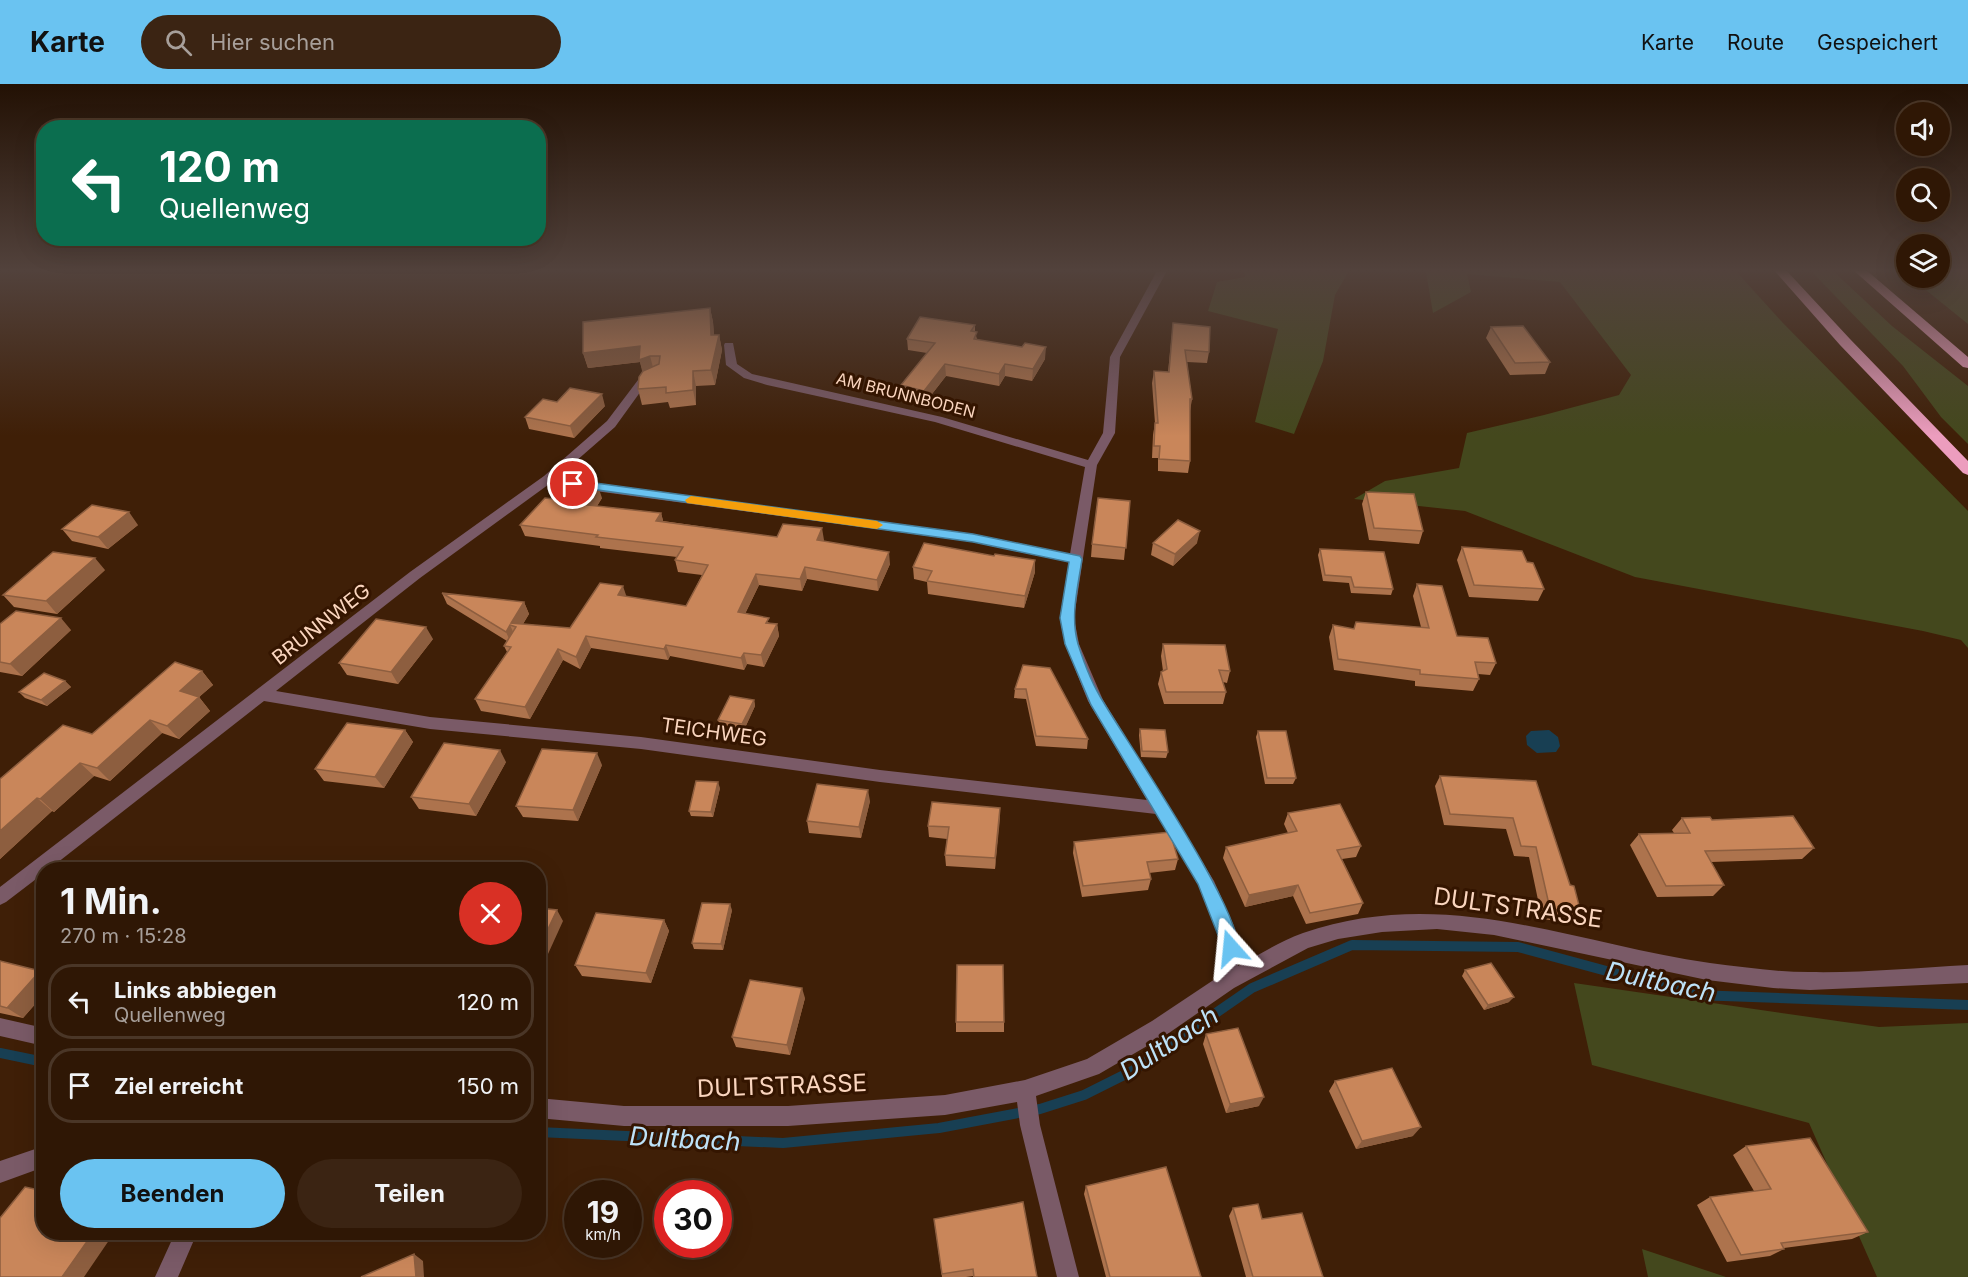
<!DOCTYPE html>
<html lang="de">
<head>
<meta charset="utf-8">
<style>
  body { margin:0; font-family:Inter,sans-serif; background:#3b2413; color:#f1f3f6; height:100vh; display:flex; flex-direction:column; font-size:22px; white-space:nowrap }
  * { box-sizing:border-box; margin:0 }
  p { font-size:20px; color:#a79f9a }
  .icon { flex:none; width:33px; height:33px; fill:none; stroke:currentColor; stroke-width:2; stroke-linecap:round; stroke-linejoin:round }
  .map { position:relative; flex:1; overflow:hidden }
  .panel { position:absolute; left:36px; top:778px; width:510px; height:378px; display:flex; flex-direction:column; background:#2f1705; border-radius:24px; box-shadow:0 6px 24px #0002,0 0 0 2px #4a3627 }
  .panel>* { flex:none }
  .banner { position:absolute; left:36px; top:36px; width:510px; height:126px; border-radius:24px; box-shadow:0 6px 24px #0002,0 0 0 2px #4a3627; background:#0b6e4f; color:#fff; overflow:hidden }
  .buttons { position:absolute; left:1896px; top:18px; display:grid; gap:12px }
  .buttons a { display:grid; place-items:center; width:54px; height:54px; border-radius:50%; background:#2f1705; box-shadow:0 6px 24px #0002,0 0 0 2px #4a3627; font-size:30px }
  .speed { position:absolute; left:564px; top:1096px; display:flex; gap:12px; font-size:30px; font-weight:700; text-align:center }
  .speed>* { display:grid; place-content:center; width:78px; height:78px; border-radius:50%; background:#2f1705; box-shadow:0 6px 24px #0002,0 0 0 2px #4a3627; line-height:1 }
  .speed small { font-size:15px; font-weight:400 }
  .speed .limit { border:9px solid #d22; background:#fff; color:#111 }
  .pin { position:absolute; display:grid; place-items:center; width:51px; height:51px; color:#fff; margin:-26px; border:3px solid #fff; border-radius:50%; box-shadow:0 2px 6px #0007 }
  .me { position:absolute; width:66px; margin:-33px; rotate:342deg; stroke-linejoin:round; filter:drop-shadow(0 0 4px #0008) }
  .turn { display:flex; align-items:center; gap:21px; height:126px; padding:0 24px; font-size:27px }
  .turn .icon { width:78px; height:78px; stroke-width:2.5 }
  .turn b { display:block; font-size:42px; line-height:51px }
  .round { display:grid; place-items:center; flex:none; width:63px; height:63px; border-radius:32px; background:#3b2413 }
  .head { display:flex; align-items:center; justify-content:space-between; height:102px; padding:0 24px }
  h1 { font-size:36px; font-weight:700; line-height:45px }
  .action { display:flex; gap:12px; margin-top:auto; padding:12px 24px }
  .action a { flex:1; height:69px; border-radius:36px; background:#6ac3f1; color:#111; font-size:24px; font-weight:700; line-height:69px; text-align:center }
  .action a+a { background:#3b2413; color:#f1f3f6 }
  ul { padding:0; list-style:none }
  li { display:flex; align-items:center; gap:18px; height:75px; margin:0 12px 9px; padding:0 12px; border:3px solid #4a3627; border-radius:24px }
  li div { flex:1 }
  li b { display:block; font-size:22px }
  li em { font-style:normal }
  header { display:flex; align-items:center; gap:36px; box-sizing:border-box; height:84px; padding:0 30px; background:#6ac3f1; color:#111 }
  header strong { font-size:28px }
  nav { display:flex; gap:33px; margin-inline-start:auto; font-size:21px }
  .search { width:420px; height:54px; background:#3b2413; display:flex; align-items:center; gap:15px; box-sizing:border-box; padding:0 21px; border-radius:33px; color:#a79f9a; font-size:22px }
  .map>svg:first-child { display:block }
  .green { fill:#44481d }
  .water { fill:#183f53 }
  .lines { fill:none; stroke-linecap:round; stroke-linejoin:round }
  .stream { stroke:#183f53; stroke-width:10 }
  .minor { fill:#7a5a67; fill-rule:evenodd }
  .highway { fill:#ec9dbe; fill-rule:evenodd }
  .wall { fill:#ad734d }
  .shaded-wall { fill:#8d5e3f }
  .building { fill:#c9865a; stroke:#8d5e3f; stroke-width:1.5 }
  .route { fill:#6ac3f1; stroke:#457f9d; stroke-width:1.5 }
  .slow { fill:#f59e0b }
  .labels { text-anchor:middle; stroke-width:6; stroke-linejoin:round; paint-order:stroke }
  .far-street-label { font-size:16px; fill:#fad5be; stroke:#341500 }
  .street-label { font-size:20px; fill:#fad5be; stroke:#341500 }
  .near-street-label { font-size:24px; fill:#fad5be; stroke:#341500 }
  .near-water-label { font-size:26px; font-style:italic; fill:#bde2f8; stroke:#341500 }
</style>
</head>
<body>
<header>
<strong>Karte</strong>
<div class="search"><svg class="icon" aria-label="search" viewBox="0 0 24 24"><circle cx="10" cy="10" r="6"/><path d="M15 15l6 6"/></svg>Hier suchen</div>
<nav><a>Karte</a><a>Route</a><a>Gespeichert</a></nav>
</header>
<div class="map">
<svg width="1968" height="1193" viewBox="0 0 1968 1193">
  <rect width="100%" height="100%" fill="#3f1f07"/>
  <path class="green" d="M1244 185H1350L1335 211 1323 277 1294 350 1255 338 1278 245 1208 227 1217 198 1245 193Z
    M1402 185H1734L1783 239 1968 427V564L1961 556 1923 547 1635 493 1465 427 1354 415 1385 397 1459 384 1467 349 1544 331 1619 311 1631 291 1560 198 1467 190 1471 208 1433 229 1426 188Z
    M1809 185H1831L1892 242 1968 302V360L1941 333 1903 282Z
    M1940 185H1968V240L1911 194H1940Z
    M1574 899 1879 943 1968 939V1193H1877L1809 1039 1592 981Z
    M1642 1165 1726 1193H1648Z"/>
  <path class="water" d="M1549 646 1558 653 1560 662 1556 668 1537 669 1527 661 1526 652 1531 647Z"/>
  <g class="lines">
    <path class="stream" d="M0 969 44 978
      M538 1048 783 1059 939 1044 1040 1025 1084 1011 1132 987 1252 904 1352 861 1518 863 1695 911 1968 921"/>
    <path class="minor" d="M1158 185H1168L1120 273 1115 349 1097 381 1074 534 1079 560 1103 616 1214 797 1237 849 1240 864 1238 882C1259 871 1280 857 1303 849 1446 800 1570 859 1710 879 1742 883 1776 888 1809 888 1862 889 1915 884 1968 881V899L1810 906 1773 904 1707 896 1494 851 1437 845 1382 848 1338 855 1308 864 1234 904 1166 951 1099 990 1036 1012 1040 1041 1079 1193H1057L1020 1041 1017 1018 945 1031 788 1042H624L538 1034V1014L624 1022H788L945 1011 1025 996 1087 975 1152 937 1218 893C1219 884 1222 874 1222 865 1222 832 1174 760 1156 730L880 698 641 665 430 645 264 617 48 786H44V789L6 818 0 821V803L410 488 544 392 607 337 638 296 651 290H659V294L646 300 615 343 552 398 420 494 276 607 430 633 641 653 880 686 1147 716 1088 617 1065 560 1060 534 1069 478 973 458 573 404 567 400 573 396 973 450 1070 470 1085 383 935 338 767 301 744 294 726 281 724 261 725 259H733L737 280 752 290 942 333 1088 376 1103 349 1110 273Z
      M0 934 44 944V962L0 952Z
      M44 1062V1083L0 1099V1077Z
      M175 1149H197L178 1193H155Z"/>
    <path class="highway" d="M1773 185H1785L1850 255 1968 377V391L1963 389 1840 261Z
      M1852 185H1865L1968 273V284L1963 283Z"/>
  </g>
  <path class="wall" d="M710 224 713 238 714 251H719L722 266 715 301 696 302V321L670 324 668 318 642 321 638 305 643 288 640 278 588 284 583 269Z
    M1173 239 1209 268 1207 279 1187 278 1192 315 1190 327V377L1188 389 1158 387V374H1152L1153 351 1155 339 1152 299 1154 287 1168 288Z
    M975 241V248L977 255 1045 275 1032 297 1005 292 999 302 946 292 925 319 901 313V301L927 269 908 266 907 255Z
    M1491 243 1550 278 1545 290 1510 291 1486 254Z
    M557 318 605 322 574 354 529 345 525 333Z
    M1366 408 1423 447 1419 460 1369 456 1362 420Z
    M602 414 597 422 661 429 663 437 777 453 824 456 823 457 890 480 878 507 807 495 802 507 759 501 745 530 770 539 777 540 779 552 764 583 747 580 744 586 670 572 668 576 591 564 580 585 563 576 530 635 481 627 475 615 507 568 504 562 507 557 447 520 442 509 524 518 529 530 523 540 570 544 627 513 686 522 702 491 678 488 675 476 677 473 600 464V462L525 452 520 441 564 416Z
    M1130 417 1124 476 1091 473 1092 460Z
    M138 441 108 465 72 457 62 445Z
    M1153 459H1197L1173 482 1151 471Z
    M1462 463 1527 478 1544 505 1538 517 1469 513 1457 476Z
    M1320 465 1393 505 1391 511 1351 509 1349 499 1323 497 1318 471Z
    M994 472 1035 476V488L1024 524 928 510 927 498 914 495 913 483Z
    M105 486 57 530 14 523 3 511Z
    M1417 500 1457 552 1496 579 1490 591 1478 590 1479 595 1473 607 1415 602V597L1334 586 1329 553 1333 541 1354 545 1421 543 1413 512Z
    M0 540 71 546 22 592 0 588Z
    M433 555 398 600 347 591 339 579Z
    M1163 560 1230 587 1227 599 1223 598 1226 608 1223 620H1164L1158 600 1161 588 1163 587 1161 572Z
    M1023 581 1088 655 1087 665 1036 662 1026 615 1014 614 1015 605Z
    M202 587 213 601 199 613 210 627 179 655 162 649 110 697 94 692 54 728 52 727 0 775V695L92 650Z
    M65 597 71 603 47 622 25 614 19 608Z
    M754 616 755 622 744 646 720 642 718 636Z
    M1140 645 1168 668 1166 674 1141 673 1139 651Z
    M405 646 413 658 384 704 324 697 315 685Z
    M1258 647 1296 694 1293 700H1265L1256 653Z
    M506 678 476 732 419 725 411 713Z
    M602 681 578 737 523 733 516 722Z
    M1440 692 1536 697 1570 801 1581 829 1573 839 1542 835 1529 773 1514 772 1506 745 1444 741 1435 702Z
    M720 704 713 733 691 732 689 727Z
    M870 717 861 754 809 749 807 737Z
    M1000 724 995 785 946 782 945 771 947 755 929 753 928 742Z
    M1288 729 1361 762 1356 773 1342 775 1363 819 1358 830 1306 840 1293 812 1245 823 1223 774 1226 763 1288 749 1284 740Z
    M1682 734 1712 736 1814 764 1802 775 1711 778 1724 801 1713 812 1657 813 1630 761 1639 750 1674 749 1672 746Z
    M1074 758 1178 775 1175 786 1149 789 1151 795 1148 806 1082 813 1073 769Z
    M732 826 723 866 694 865 692 859Z
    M664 836 669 847 651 899 582 892 575 881Z
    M0 877 40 887 44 890V910L23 934 0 929Z
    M1465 886 1509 918 1484 926 1462 892Z
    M805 914 790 971 736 963 732 953Z
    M956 938H1004V948H956Z
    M1206 950 1259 1022 1226 1029 1203 960Z
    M1335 997 1413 1052 1356 1065 1329 1007Z
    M1746 1062 1868 1148 1852 1155 1784 1164V1165L1770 1172 1727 1178 1697 1121 1710 1113 1754 1107 1733 1071Z
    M1086 1102 1201 1193H1106L1084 1110Z
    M1233 1124 1262 1135 1323 1193H1246L1229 1132Z
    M934 1135 1037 1193H973V1192L966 1193H942Z"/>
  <path class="shaded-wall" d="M710 224 713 238 715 266 711 251Z
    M719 251 722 266 715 301 711 286Z
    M640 262 650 272 654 287 643 291 640 278 588 284 583 269Z
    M1046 263 1045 275 1032 297 1033 285Z
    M945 280 946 292 925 319 924 307Z
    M1005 280V292L999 302V290Z
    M693 287 696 302V321L693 306Z
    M602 310 605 322 574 354 570 342Z
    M598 402 602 414 591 432 587 421Z
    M129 428 138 441 108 465 98 453Z
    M661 429 664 440 656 437Z
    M822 444 824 456 819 468 817 456Z
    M1200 447 1197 459 1173 482 1175 470Z
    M889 468 890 480 878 507 877 496Z
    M95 474 105 486 57 530 46 517Z
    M1035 476V488L1024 524 1025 512Z
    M805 483 807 495 802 507 800 495Z
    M756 490 759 501 740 540 738 528Z
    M623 502 627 514 618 511Z
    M524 518 529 530 518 548 516 543 511 539Z
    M61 534 71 546 22 592 10 580Z
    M777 540 779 552 764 583 761 571Z
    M510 541 515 552 511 559 506 548Z
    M426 543 433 555 398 600 391 588Z
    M586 552 591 564 580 585 576 573Z
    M666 561 670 572 668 576 664 565Z
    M558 565 563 576 530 635 525 623Z
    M744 569 747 580 744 586 741 574Z
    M202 587 213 601 199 613 210 627 179 655 167 642 180 607Z
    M65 597 71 603 47 622 41 616Z
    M754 616 755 622 744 646 742 640Z
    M150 636 162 649 110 697 97 684Z
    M405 646 413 658 384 704 375 693Z
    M500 666 506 678 476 732 469 720Z
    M597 669 602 681 578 737 573 726Z
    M80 679 94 692 54 728 40 715Z
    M718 698 720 704 713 733 711 728Z
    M868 706 870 717 861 754 859 743Z
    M37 714 52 727 0 775V747Z
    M1000 724V735L995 785V774Z
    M1298 801 1293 812 1245 823 1249 811Z
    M730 820 732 826 723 866 721 860Z
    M557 826 563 837 538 892V866Z
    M664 836 669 847 651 899 646 889Z
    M40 887 44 890V910L23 934 7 924Z
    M802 904 805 914 790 971 787 961Z
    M1514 913 1509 918 1484 926 1488 921Z
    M1264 1013 1259 1022 1226 1029 1230 1020Z
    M1421 1043 1413 1052 1356 1065 1362 1057Z
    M93 1149H114L84 1193H62Z
    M414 1170 423 1177 424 1193H416Z"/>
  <path class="building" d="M710 224 711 251H719L711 286 693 287V306L666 309V303L638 305 639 293 643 287 659 280 660 272H650L639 276 640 262 583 269V238Z
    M920 233 975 241 971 247 977 248 974 255 1022 263 1025 259 1046 263 1033 285 1005 280 999 290 945 280 924 307 901 301 935 259 907 255Z
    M1173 239 1210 243 1209 268 1185 266 1192 315H1190V377L1159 375 1160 362H1154L1155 339H1158L1154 287 1169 288Z
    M1523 242 1550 278 1515 279 1491 243Z
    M570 304 602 310 570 342 525 333 543 315 557 318Z
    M576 399 598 402 587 421 661 429 656 437 777 453 783 440 822 444 817 456 889 468 877 496 805 483 800 495 756 490 738 528 769 534 766 539 777 540 761 571 744 569 741 574 666 561 664 565 586 552 576 573 558 565 525 623 475 615 511 563 504 562 516 543 510 541 506 548 442 509 524 518 511 539 570 544 600 499 623 502 618 511 686 522 708 481 675 476 683 463 596 453 598 451 520 441 545 414 564 416Z
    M1366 408 1414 410 1423 447 1374 444Z
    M1098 414 1130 417 1126 464 1092 460Z
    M92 421 129 428 98 453 62 445Z
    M1178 436 1200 447 1175 470 1153 459Z
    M924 459 994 472 995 470 1035 476 1025 512 927 497 932 487 913 483Z
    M1462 463 1522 467 1527 478 1533 479 1544 505 1474 501Z
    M1320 465 1384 468 1393 505 1354 503 1351 493 1325 491Z
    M53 468 95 474 46 517 3 511Z
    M1417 500 1442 502 1457 552 1488 554 1496 579 1475 578 1479 595 1420 590V586L1338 575 1333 541 1354 545 1356 538 1429 544Z
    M16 527 61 534 10 580 0 578V540Z
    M376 535 426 543 391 588 339 579Z
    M1163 560 1225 561 1230 587 1219 586 1226 608H1166L1161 588 1167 585Z
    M175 578 202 587 180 607 199 613 167 642 150 636 97 684 80 679 40 715 37 714 0 747V695L63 641 92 650Z
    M1023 581 1050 584 1088 655 1036 652 1026 605H1015Z
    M44 589 65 597 41 616 19 608Z
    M730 612 754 616 742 640 718 636Z
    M347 639 405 646 375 693 315 685Z
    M1140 645 1165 646 1168 668 1142 667Z
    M1258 647H1286L1296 694H1267Z
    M444 659 500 666 469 720 411 713Z
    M542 665 597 669 573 726 516 722Z
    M1440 692 1536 697 1570 801 1574 802 1581 829 1550 825 1536 763 1521 762 1513 734 1450 730Z
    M696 697 718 698 711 728 689 727Z
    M817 700 868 706 859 743 807 737Z
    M932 718 1000 724 995 774 945 771 949 743 928 742Z
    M1340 720 1361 762 1337 766 1363 819 1310 829 1298 801 1249 811 1226 763 1297 747 1288 729Z
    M1793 732 1814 764 1705 767 1724 801 1666 802 1639 750 1690 749 1682 734 1710 733 1712 736Z
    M1170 748 1178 775 1147 778 1151 795 1083 802 1074 758Z
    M702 819 730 820 721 860 692 859Z
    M538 824 557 826 538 866Z
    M596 829 664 836 646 889 575 881Z
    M0 877 40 887 7 924 0 922Z
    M1491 879 1514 913 1488 921 1465 886Z
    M957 881H1003L1004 938H956Z
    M750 896 802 904 787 961 732 953Z
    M1238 944 1264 1013 1230 1020 1206 950Z
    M1392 984 1421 1043 1362 1057 1335 997Z
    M1810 1054 1868 1148 1781 1159 1784 1165 1741 1171 1710 1113 1771 1105 1746 1062Z
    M1166 1083 1201 1193H1110L1086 1102Z
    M25 1103 44 1107V1149H93L62 1193H0V1134Z
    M1023 1118 1037 1193H974L973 1185 942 1190 934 1135Z
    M1258 1120 1262 1135 1302 1129 1323 1193H1253L1233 1124Z
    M414 1170 416 1193H361Z"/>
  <linearGradient id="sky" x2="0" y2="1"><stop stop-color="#231104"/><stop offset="0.53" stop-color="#52423c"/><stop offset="1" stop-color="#52423c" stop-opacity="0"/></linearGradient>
  <rect width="1968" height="352" fill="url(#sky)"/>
  <path class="route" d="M573 396 973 450 1080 472 1082 475C1078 503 1070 532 1078 560 1084 579 1093 602 1104 619 1125 655 1251 839 1237 869L1231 871 1225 869 1198 800 1091 621 1065 560 1060 534 1069 478 973 458 569 402 568 400Z"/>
  <path class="slow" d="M691 412 877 437 883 441 877 445 687 419 685 416Z"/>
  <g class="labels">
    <g class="far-street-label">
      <text transform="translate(906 311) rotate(14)" y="6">AM BRUNNBODEN</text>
    </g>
    <g class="street-label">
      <text transform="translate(321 540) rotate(-38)" y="7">BRUNNWEG</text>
      <text transform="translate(714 648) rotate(8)" y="7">TEICHWEG</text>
    </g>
    <g class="near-street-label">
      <text transform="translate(1518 824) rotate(8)" y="8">DULTSTRASSE</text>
      <text transform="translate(782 1002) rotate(-2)" y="8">DULTSTRASSE</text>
    </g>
    <g class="near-water-label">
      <text transform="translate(1661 898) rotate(12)" y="9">Dultbach</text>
      <text transform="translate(1169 959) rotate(-33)" y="9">Dultbach</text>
      <text transform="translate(685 1055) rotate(3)" y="9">Dultbach</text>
    </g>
  </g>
</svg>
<div class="buttons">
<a><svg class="icon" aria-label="sound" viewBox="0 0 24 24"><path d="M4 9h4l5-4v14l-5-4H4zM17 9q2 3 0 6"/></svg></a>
<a><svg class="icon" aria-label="search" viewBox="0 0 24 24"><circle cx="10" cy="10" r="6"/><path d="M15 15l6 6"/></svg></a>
<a><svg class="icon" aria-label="layers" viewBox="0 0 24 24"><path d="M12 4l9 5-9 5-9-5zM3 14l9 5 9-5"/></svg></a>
</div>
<div class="speed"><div>19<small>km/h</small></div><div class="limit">30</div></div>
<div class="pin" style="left:573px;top:400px;background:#d93025"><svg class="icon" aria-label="arrive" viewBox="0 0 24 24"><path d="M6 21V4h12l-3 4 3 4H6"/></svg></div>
<svg class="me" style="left:1231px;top:864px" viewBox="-20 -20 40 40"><path d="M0-17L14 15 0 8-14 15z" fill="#6ac3f1" stroke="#fff" stroke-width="4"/></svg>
<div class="banner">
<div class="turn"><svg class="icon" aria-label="left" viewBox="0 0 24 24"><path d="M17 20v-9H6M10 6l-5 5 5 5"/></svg><div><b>120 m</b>Quellenweg</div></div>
</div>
<section class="panel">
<div class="head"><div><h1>1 Min.</h1><p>270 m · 15:28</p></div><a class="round" style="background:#d93025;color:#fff"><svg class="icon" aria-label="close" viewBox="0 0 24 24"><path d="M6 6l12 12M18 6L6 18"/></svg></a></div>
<ul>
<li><svg class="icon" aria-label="left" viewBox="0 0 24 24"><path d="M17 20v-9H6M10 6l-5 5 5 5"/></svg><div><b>Links abbiegen</b><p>Quellenweg</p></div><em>120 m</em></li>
<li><svg class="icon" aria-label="arrive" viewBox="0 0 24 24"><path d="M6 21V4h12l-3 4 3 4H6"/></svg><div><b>Ziel erreicht</b></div><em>150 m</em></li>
</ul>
<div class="action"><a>Beenden</a><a>Teilen</a></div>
</section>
</div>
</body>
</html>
